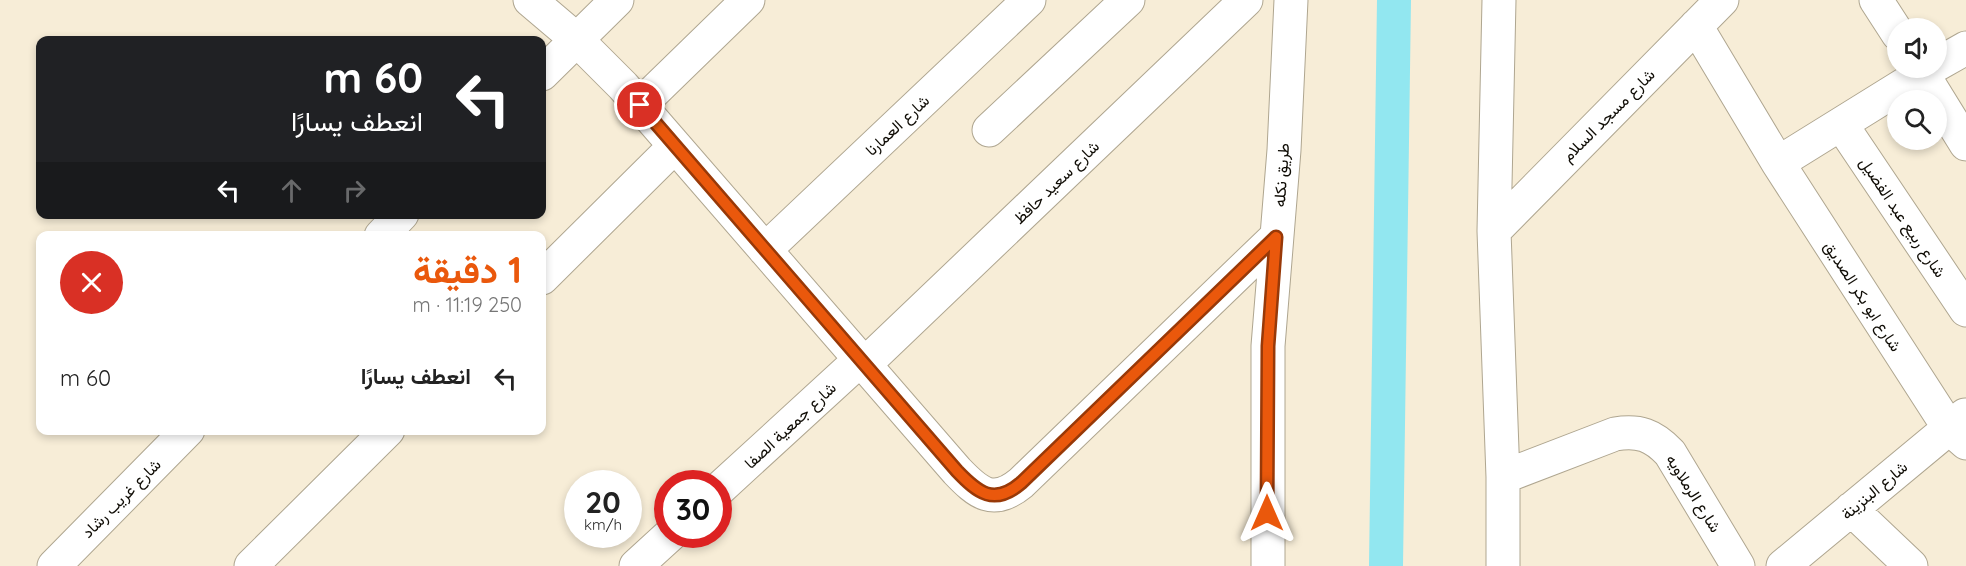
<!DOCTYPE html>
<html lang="ar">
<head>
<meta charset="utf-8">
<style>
  body { margin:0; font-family:Quicksand,Vazirmatn,sans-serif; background:#f6f6f6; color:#222; direction:rtl; height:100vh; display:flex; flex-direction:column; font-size:22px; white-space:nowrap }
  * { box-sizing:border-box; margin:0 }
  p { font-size:20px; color:#767676 }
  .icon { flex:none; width:33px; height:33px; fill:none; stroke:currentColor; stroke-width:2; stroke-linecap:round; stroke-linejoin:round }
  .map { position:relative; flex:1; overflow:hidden; direction:ltr }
  .details { position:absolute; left:36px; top:231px; width:510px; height:204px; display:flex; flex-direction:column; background:#fff; border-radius:12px; box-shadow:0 3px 9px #0003; direction:rtl }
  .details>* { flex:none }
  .top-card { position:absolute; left:36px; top:36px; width:510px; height:183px; border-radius:12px; box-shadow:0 3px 9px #0003; direction:rtl; background:#202124; color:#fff; overflow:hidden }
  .tools { position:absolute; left:1887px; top:18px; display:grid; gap:12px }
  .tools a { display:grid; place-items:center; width:60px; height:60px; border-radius:50%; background:#fff; box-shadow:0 3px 9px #0003; font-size:30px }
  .speed { position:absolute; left:564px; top:470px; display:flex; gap:12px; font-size:30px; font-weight:700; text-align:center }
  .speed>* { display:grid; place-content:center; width:78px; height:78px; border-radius:50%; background:#fff; box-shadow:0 3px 9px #0003; line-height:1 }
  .speed small { font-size:15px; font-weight:400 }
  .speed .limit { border:9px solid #d22; background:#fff; color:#111 }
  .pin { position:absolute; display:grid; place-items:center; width:51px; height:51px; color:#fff; margin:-26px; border:3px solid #fff; border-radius:50%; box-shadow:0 2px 6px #0007 }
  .me { position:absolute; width:66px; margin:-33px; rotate:0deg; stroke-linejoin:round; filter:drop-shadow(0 0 4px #0008) }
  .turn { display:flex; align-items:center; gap:21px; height:126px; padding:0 24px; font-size:27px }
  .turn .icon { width:78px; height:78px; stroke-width:2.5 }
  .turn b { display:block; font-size:42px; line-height:51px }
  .lanes { display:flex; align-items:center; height:57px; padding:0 24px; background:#0003; justify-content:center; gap:30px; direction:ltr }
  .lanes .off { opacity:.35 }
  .round { display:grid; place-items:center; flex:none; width:63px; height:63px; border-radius:32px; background:#f6f6f6 }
  .head { display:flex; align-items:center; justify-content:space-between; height:102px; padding:0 24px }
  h1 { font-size:36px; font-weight:700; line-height:45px; color:#ea580c }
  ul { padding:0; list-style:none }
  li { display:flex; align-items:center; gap:18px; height:90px; padding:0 24px }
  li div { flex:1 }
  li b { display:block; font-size:22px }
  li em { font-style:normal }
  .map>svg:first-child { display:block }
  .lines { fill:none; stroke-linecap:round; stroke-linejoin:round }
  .canal { stroke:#92e7f0; stroke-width:34 }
  .minor-casing { stroke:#afa690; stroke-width:35 }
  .minor { stroke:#fff; stroke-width:33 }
  .route-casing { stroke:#983908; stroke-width:15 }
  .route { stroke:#ea580c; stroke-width:10 }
  .labels { text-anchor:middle; stroke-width:4.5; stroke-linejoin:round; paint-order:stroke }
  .street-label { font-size:16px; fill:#0f0c05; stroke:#fff }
</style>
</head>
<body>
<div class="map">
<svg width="1966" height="566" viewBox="0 0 1966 566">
  <rect width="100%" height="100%" fill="#f7edd7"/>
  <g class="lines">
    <path class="canal" d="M1386 566 1394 0"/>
    <g class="minor-casing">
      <path id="minor" d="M530 0 576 39 623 86 957 471C978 493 993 506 1021 483L1276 237
        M1499 0 1494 231 1503 477V566
        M1876 0 1898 34
        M1696 26 1778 163 1949 428 1966 443
        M1936 65 1966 48
        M1919 68 1966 144
        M542 74 617 0
        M640 105 748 0
        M1841 124 1966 310
        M989 130 1128 0
        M1778 163 1931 68
        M1494 231 1722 0
        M381 236 402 214
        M765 250 1029 0
        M542 278 675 146
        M865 364 1246 0
        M1503 477 1615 434C1639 430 1653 435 1670 453L1738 566
        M718 490 861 359
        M1851 509 1911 566
        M54 566 188 430
        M251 566 388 430
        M636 566 671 534
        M1268 566V346L1284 150 1291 0
        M1783 566 1965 415"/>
    </g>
    <use href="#minor" class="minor"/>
  </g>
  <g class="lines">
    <g class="route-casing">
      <path id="route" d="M640 105 957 471C978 493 994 506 1021 483L1276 237 1268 346 1267 513"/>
    </g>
    <use href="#route" class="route"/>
  </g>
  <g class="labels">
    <g class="street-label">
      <text transform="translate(1608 115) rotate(-45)" y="6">شارع مسجد السلام</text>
      <text transform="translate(897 125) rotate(-43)" y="6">شارع العمارنا</text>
      <text transform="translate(1281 175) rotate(-86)" y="6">طريق نكله</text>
      <text transform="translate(1056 182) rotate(-44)" y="6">شارع سعيد حافظ</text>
      <text transform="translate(1903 217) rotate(56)" y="6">شارع ربيع عبد الفضيل</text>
      <text transform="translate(1863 296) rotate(57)" y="6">شارع ابو بكر الصديق</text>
      <text transform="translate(790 425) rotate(-43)" y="6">شارع جمعية الصفا</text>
      <text transform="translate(1874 490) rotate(-40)" y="6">شارع البنزينة</text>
      <text transform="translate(1694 493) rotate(58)" y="6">شارع الرملاويه</text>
      <text transform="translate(121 498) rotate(-45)" y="6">شارع غريب رشاد</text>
    </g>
  </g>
</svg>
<div class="tools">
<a><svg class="icon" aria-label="sound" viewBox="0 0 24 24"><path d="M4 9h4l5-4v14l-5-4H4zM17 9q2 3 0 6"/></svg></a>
<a><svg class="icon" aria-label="search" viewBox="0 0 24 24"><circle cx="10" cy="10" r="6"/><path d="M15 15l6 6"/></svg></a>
</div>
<div class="speed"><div>20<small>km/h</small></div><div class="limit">30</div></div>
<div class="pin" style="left:640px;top:105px;background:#d93025"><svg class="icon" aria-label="arrive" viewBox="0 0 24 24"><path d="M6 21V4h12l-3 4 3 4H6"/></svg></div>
<svg class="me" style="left:1267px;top:513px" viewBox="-20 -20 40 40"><path d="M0-17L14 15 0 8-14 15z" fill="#ea580c" stroke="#fff" stroke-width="4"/></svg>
<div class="top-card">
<div class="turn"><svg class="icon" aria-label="left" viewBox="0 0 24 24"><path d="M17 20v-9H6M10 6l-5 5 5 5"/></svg><div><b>60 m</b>انعطف يسارًا</div></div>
<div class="lanes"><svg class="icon" aria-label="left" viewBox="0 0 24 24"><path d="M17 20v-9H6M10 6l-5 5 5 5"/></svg><svg class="icon off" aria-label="ahead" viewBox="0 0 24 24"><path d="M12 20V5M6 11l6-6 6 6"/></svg><svg class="icon off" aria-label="right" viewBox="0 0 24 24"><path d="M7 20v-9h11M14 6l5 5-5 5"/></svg></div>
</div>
<section class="details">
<div class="head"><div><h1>1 دقيقة</h1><p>250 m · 11:19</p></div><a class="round" style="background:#d93025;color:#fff"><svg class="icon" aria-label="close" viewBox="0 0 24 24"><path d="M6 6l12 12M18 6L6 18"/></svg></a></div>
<ul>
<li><svg class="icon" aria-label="left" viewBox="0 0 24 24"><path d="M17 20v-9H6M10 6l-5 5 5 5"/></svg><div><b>انعطف يسارًا</b></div><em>60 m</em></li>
</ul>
</section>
</div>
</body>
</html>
